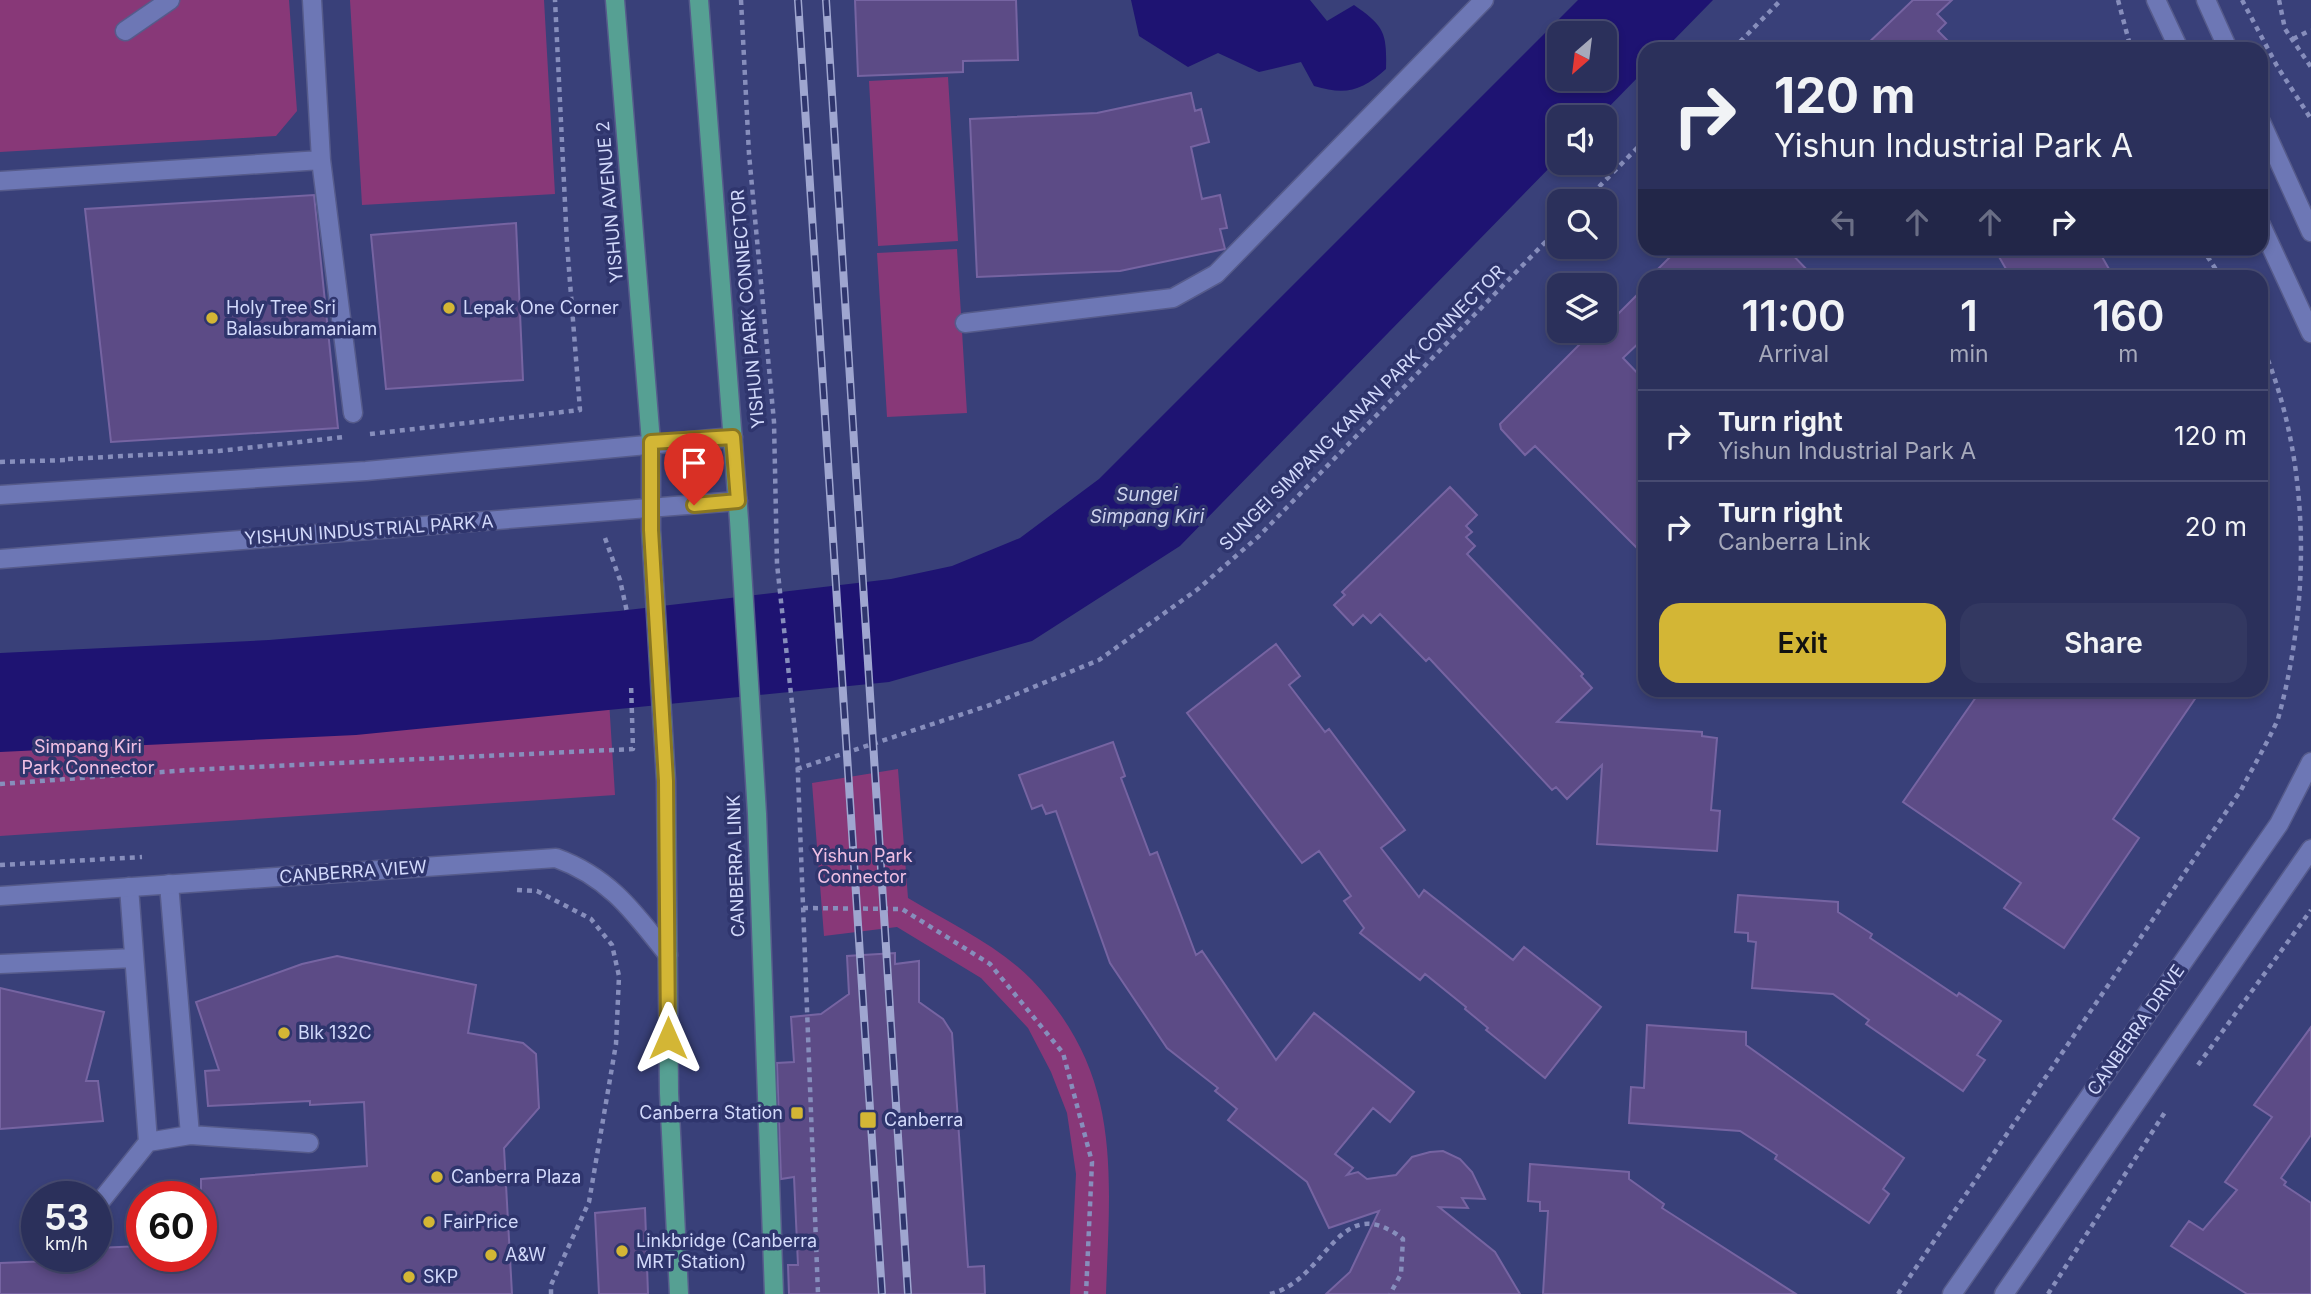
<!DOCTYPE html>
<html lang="en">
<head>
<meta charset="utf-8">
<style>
  body { margin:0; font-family:Inter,sans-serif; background:#333861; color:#f1f3f6; height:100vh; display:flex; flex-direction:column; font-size:26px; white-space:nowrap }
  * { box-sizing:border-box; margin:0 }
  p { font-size:23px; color:#a6a9bb }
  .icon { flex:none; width:38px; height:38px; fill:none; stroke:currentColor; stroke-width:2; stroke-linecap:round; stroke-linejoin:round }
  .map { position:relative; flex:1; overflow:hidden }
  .side { position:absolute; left:1638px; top:270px; width:630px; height:427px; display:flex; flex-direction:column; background:#2b305b; border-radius:21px; box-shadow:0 4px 10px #0003,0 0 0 2px #474b71 }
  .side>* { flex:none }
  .top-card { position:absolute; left:1638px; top:42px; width:630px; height:214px; border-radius:21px; box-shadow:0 4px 10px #0003,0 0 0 2px #474b71; background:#2b305b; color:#f1f3f6; overflow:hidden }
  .needle { width:46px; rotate:208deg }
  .fabs { position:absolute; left:1547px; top:21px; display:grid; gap:14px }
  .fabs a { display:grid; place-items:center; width:70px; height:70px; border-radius:14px; background:#2b305b; box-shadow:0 4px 10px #0003,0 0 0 2px #474b71; font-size:35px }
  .speed { position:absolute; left:21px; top:1181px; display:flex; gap:14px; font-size:35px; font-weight:700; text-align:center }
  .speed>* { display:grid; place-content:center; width:91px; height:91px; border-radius:50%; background:#2b305b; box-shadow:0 4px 10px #0003,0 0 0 2px #474b71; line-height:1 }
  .speed small { font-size:18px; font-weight:400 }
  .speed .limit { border:10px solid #d22; background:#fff; color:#111 }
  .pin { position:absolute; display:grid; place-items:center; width:60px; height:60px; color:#fff; margin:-72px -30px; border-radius:50% 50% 50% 0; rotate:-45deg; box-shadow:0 0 7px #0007 }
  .pin .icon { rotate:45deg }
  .me { position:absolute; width:77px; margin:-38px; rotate:0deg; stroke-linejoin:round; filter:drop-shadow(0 0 5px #0008) }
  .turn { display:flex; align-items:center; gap:24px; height:147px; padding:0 21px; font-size:32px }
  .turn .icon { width:91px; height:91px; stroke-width:2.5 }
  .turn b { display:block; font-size:49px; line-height:60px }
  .lanes { display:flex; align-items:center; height:66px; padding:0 21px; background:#0003; justify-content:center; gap:35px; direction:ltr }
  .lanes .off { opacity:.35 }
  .eta { display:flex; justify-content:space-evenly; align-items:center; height:119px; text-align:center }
  .eta b { font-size:42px; font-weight:600; line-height:49px }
  .action { display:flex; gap:14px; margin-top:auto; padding:14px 21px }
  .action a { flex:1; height:80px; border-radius:21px; background:#d3b635; color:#111; font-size:28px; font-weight:600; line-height:80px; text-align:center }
  .action a+a { background:#333861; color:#f1f3f6 }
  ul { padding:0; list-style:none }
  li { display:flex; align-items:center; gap:21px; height:91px; padding:0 21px; border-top:2px solid #474b71 }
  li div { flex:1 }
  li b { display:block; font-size:26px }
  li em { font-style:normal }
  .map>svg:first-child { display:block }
  .green { fill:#883878 }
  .water { fill:#1e1372; fill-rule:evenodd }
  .building { fill:#5c4b86; stroke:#7664a2; stroke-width:2 }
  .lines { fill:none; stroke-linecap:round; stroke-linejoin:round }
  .lane-casing { stroke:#565b8b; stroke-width:21 }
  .street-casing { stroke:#565b8b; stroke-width:21 }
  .primary-casing { stroke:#565b8b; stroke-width:21 }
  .path { stroke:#878ebc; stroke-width:4.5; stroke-dasharray:5 5; stroke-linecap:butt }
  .lane { stroke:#6d77b5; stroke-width:18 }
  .street { stroke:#6d77b5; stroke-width:18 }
  .primary { stroke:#56a093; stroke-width:18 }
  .rail-casing { stroke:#9fa6d0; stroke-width:8 }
  .rail { stroke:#2f356d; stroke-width:5; stroke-dasharray:16; stroke-linecap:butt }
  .route-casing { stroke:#897622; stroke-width:18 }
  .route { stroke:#d3b635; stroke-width:12 }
  .poi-dot { fill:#d3b635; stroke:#2f356d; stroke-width:2.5 }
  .labels { text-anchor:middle; stroke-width:7; stroke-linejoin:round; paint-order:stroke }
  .street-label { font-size:18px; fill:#d2d9fb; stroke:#2f356d }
  .poi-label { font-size:18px; fill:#d2d9fb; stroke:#2f356d; text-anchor:start }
  .park-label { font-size:18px; fill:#f1c0e4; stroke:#2f356d }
  .water-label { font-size:19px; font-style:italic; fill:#cdd3ed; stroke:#2f356d }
</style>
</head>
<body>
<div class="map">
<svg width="2311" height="1294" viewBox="0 0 2311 1294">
  <rect width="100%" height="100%" fill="#394079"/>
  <path class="green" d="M0 0H289L297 111 276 136 0 152Z
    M350 0H544L555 194 362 205Z
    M948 77 958 241 878 246 869 81Z
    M957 249 967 413 887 417 877 253Z
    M606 653 615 795 0 836V691Z
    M898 769 908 898C949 923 998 945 1032 980 1123 1075 1110 1174 1106 1294H1070L1076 1174 1067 1113 1051 1072 1028 1028 981 978 897 927 824 936 812 783Z"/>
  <path class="water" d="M1131 0H1310L1327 21 1354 5C1384 26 1387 32 1386 69 1361 92 1345 95 1314 86L1301 62 1259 72 1218 53 1188 67 1139 36Z
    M1578 0H1713L1665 49H1645V70L1599 117H1559V158L1180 546 1032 641 889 682 356 735 0 752V653L269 640 619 611 891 579 952 566 1020 538 1099 479ZM1559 33H1605V79H1559Z"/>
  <path class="building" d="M855 0H1016L1018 60 963 61V72L858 76Z
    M1913 0H1952L1937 14 1946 23 1938 31 1956 49H1862Z
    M1191 93 1195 111 1201 109 1209 142 1191 147 1202 199 1220 195 1227 228 1220 229 1225 249 1120 271 977 277 970 119 1097 113Z
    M314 195 338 428 111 442 85 209Z
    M516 223 523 380 386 389 371 235Z
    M1679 248H1786L1813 276H1651Z
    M1994 248H2097L2113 276H2010Z
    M1645 287V337L1623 358 1645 381V556L1535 446 1525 455 1501 429 1500 424 1593 331H1605V320L1608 324Z
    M1450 487 1477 515 1466 526 1472 532 1466 537 1475 546 1467 554 1583 674 1581 676 1592 688 1557 722 1702 732V736L1717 738 1711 810 1720 811 1717 851 1597 844 1602 765 1567 799 1556 787 1552 790 1429 658 1426 661 1380 614 1371 623 1363 615 1353 625 1334 605 1345 595 1342 592Z
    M1276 644 1300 676 1289 685 1325 732 1329 729 1405 830 1381 848 1419 897 1424 890 1513 960 1524 947 1601 1007 1545 1078 1486 1030 1488 1028 1465 1009 1466 1007 1425 974 1420 980 1360 933 1364 928 1344 901 1351 896 1319 851 1302 863 1187 713Z
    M1981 690H2201L2113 819 2139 838 2064 948 2004 908 2021 883 1903 802Z
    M1113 742 1125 776 1121 778 1150 855 1157 852 1196 955 1202 951 1276 1060 1314 1013 1414 1092 1390 1122 1373 1108 1335 1154 1353 1168 1347 1175 1358 1172 1367 1179 1396 1175 1412 1157 1430 1152 1443 1151 1460 1159 1472 1172 1485 1199 1462 1198 1468 1208 1439 1207 1495 1252 1520 1294H1326L1350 1272 1379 1211 1329 1228 1307 1182 1228 1120 1237 1109 1215 1091 1218 1088 1167 1048 1110 963 1056 811 1046 814 1042 805 1032 809 1019 775Z
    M1738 895 1838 902V912L1872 934 1870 938 1957 996 1959 993 2001 1021 1977 1055 1985 1060 1963 1091 1866 1024 1869 1020 1833 994 1752 988 1756 942 1748 941V933L1735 932Z
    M895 953V964L919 961V1002L943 1019 952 1033 968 1267 984 1266 985 1294H789L788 1265H798L794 1177 781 1179 777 1063 794 1062 791 1017 821 1014 849 994 847 956Z
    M337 956 476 985 468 1033 523 1043 536 1054 539 1108 504 1148 512 1294H0V1263L77 1260V1256H96V1248L142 1246V1256H201V1179L367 1166 364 1102 310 1105V1101L208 1106 205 1071 219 1070 196 1002 302 964Z
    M0 988 104 1012 86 1081H98L103 1121 0 1129Z
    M1647 1025 1746 1032V1045L1904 1158 1883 1189 1889 1194 1869 1223 1775 1159 1777 1155 1740 1131 1629 1123 1631 1087 1644 1088Z
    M2311 1027V1135L2281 1178 2286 1182 2284 1185 2311 1203V1294H2247L2171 1246 2189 1221 2203 1230 2237 1190 2225 1182 2272 1117 2254 1105Z
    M1530 1164 1629 1172V1179L1664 1204 1662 1208 1796 1294H1543L1548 1211H1540V1202L1528 1201Z
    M645 1208 648 1294H599L595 1213Z"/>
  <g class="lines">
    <g class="lane-casing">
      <path id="lane" d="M312 0 321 160 353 413
        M125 31 170 0
        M0 181 321 160
        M965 323 1173 298 1216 274 1484 0
        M169 884 190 1135
        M129 887 148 1142
        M0 964 134 958
        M96 1207 148 1142 190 1135 309 1143"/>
    </g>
    <g class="street-casing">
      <path id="street" d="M2156 0 2179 49
        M2206 0 2228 49
        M2261 122 2311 232
        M2261 225 2311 333
        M0 495 366 471 733 437
        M0 559 738 501
        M0 896 556 858C609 877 634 912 668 955
        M1952 1294 2279 824 2311 762
        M2004 1294 2311 849"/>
    </g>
    <g class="primary-casing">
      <path id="primary" d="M615 0 651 442V530L666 781 669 1093 679 1294
        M699 0 739 520 757 814 774 1294"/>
    </g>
    <path class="path" d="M741 0 749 154 774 422 777 564 797 750 818 1294
      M2118 0 2131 49
      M2242 0 2277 66 2311 119
      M2279 0 2285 29 2311 67
      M2293 39 2311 30
      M1733 49 1781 0
      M1585 201 1645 140
      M2202 248 2220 276
      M370 434 580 410 567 244 555 0
      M68 459 219 451 344 437
      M0 462 68 460
      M605 538 620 580 627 612
      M797 769 990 705 1099 660 1198 589 1259 536 1559 228
      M0 784 189 770 633 749 631 683
      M0 865 142 857
      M517 890 537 891 591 919 612 945 619 976 616 1044 589 1202 551 1285V1294
      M803 908 902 909 990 964 1063 1053 1092 1162 1086 1294
      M2198 1065 2311 910
      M1270 1294C1328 1280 1338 1188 1403 1239L1401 1274 1390 1294
      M1898 1294 2241 790C2253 767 2267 744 2278 719 2311 600 2311 458 2261 343
      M2048 1294 2167 1109"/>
    <use href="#lane" class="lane"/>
    <use href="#street" class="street"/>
    <use href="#primary" class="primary"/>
    <g class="rail-casing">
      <path id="rail" d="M798 0 882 1294
        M826 0 908 1294"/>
    </g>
    <use href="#rail" class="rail"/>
  </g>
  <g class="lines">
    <g class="route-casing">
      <path id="route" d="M668 1038 666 781 651 530V442L733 437 738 501 694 505"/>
    </g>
    <use href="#route" class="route"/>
  </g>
  <g class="poi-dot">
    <circle cx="449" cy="308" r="7"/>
    <circle cx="212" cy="318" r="7"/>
    <circle cx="284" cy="1033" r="7"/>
    <rect x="790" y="1106" width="14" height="14" rx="3.5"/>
    <rect x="859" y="1111" width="18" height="18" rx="3.5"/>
    <circle cx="437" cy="1177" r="7"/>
    <circle cx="429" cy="1222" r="7"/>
    <circle cx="622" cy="1251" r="7"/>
    <circle cx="491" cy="1255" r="7"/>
    <circle cx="409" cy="1277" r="7"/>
  </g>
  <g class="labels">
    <g class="street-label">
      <text transform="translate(610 202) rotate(-95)" y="6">YISHUN AVENUE 2</text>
      <text transform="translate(748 309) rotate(-95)" y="6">YISHUN PARK CONNECTOR</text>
      <text transform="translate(1362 408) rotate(-45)" y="6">SUNGEI SIMPANG KANAN PARK CONNECTOR</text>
      <text transform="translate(369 530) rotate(-4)" y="6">YISHUN INDUSTRIAL PARK A</text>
      <text transform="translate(736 866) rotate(-92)" y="6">CANBERRA LINK</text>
      <text transform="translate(353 872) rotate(-4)" y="6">CANBERRA VIEW</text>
      <text transform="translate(2136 1030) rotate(-55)" y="6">CANBERRA DRIVE</text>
    </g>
    <g class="poi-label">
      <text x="226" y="314">Holy Tree Sri<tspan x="226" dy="21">Balasubramaniam</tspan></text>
      <text x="463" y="314">Lepak One Corner</text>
      <text x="298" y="1039">Blk 132C</text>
      <text x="783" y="1119" text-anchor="end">Canberra Station</text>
      <text x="884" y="1126">Canberra</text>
      <text x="451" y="1183">Canberra Plaza</text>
      <text x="443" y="1228">FairPrice</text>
      <text x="636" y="1247">Linkbridge (Canberra<tspan x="636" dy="21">MRT Station)</tspan></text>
      <text x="505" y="1261">A&amp;W</text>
      <text x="423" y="1283">SKP</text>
    </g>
    <g class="park-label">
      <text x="88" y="753">Simpang Kiri<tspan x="88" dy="21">Park Connector</tspan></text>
      <text x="862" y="862">Yishun Park<tspan x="862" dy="21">Connector</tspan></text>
    </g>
    <g class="water-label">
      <text x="1147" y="501">Sungei<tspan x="1147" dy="22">Simpang Kiri</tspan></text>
    </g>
  </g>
</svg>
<div class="fabs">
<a><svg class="needle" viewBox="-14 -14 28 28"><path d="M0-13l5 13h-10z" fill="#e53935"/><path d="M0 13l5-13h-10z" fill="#a6a9bb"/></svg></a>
<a><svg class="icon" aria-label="sound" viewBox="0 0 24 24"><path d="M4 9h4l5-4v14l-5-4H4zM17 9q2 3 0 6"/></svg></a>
<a><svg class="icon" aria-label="search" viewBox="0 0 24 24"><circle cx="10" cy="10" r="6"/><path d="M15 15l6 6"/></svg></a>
<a><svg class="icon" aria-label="layers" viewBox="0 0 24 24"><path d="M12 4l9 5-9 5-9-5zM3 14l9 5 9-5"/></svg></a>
</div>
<div class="speed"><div>53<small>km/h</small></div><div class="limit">60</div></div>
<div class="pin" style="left:694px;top:505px;background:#d93025"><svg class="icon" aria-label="arrive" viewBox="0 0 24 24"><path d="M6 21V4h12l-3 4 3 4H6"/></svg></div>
<svg class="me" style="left:668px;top:1038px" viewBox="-20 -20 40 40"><path d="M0-17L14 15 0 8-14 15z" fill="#d3b635" stroke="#fff" stroke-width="4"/></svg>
<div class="top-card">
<div class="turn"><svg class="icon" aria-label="right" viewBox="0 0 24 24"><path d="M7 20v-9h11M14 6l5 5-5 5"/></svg><div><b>120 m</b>Yishun Industrial Park A</div></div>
<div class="lanes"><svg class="icon off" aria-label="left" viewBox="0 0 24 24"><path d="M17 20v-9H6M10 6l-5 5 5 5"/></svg><svg class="icon off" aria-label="ahead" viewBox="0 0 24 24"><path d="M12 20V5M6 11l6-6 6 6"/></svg><svg class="icon off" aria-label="ahead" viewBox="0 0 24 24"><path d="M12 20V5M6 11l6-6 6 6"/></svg><svg class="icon" aria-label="right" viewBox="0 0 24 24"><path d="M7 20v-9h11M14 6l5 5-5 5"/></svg></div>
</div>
<section class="side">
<div class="eta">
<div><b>11:00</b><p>Arrival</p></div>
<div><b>1</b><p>min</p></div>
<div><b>160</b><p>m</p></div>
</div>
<ul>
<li><svg class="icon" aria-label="right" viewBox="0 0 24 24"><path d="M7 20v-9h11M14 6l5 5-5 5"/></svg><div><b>Turn right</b><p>Yishun Industrial Park A</p></div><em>120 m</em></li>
<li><svg class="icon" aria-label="right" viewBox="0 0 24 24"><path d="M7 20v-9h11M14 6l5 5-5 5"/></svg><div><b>Turn right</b><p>Canberra Link</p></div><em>20 m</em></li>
</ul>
<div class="action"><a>Exit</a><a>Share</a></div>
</section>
</div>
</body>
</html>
